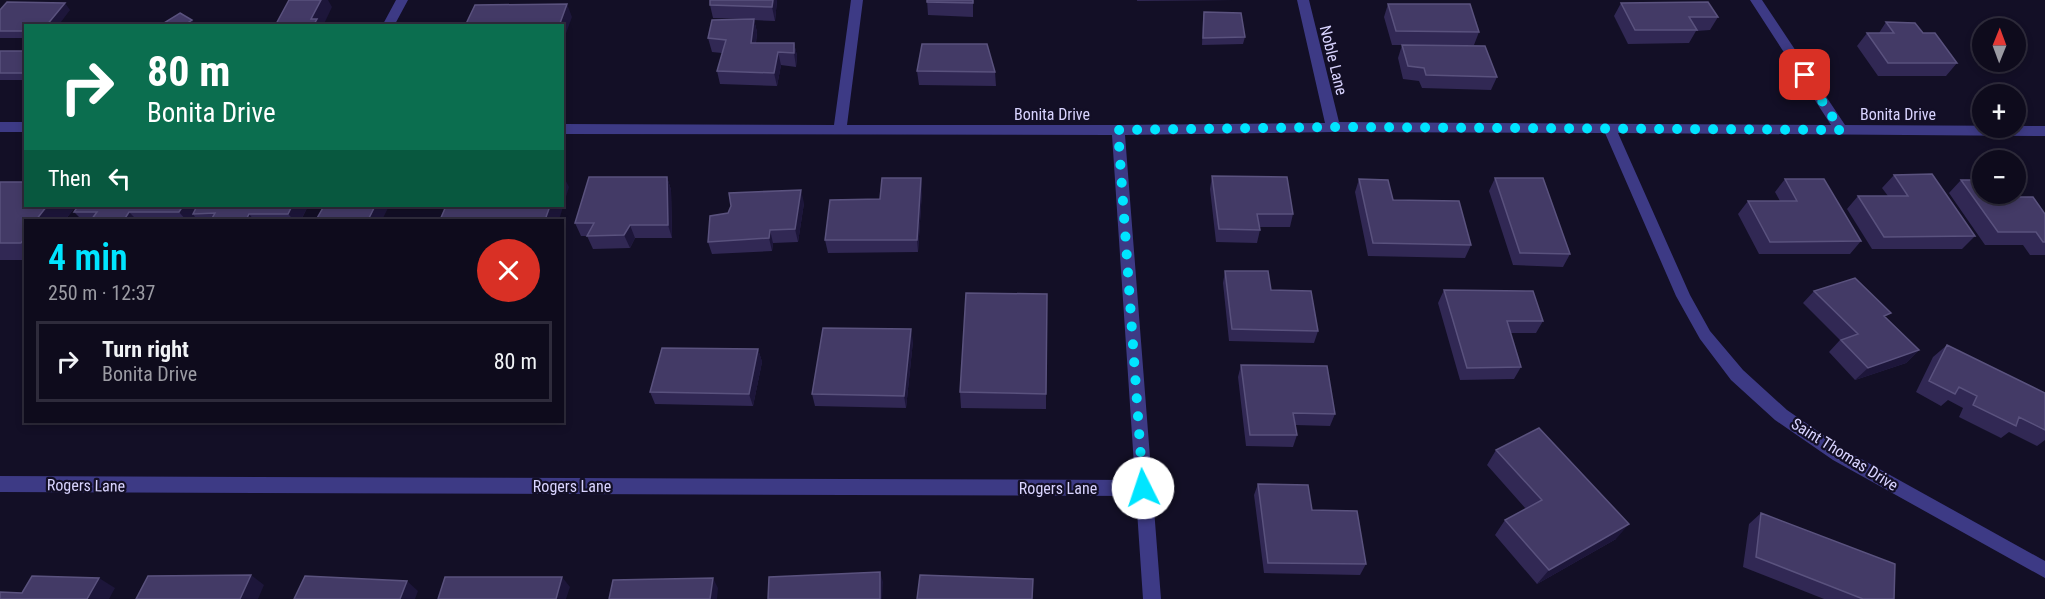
<!DOCTYPE html>
<html lang="en">
<head>
<meta charset="utf-8">
<style>
  body { margin:0; font-family:"Roboto Condensed",sans-serif; background:#1c1929; color:#f1f3f6; height:100vh; display:flex; flex-direction:column; font-size:22px; white-space:nowrap }
  * { box-sizing:border-box; margin:0 }
  p { font-size:20px; color:#9b9ba3 }
  .icon { flex:none; width:33px; height:33px; fill:none; stroke:currentColor; stroke-width:2; stroke-linecap:round; stroke-linejoin:round }
  .map { position:relative; flex:1; overflow:hidden }
  .drawer { position:absolute; left:24px; top:219px; width:540px; height:204px; display:flex; flex-direction:column; background:#0e0b1c; border-radius:0px; box-shadow:0 3px 9px #0003,0 0 0 2px #2e2b3b }
  .drawer>* { flex:none }
  .top-card { position:absolute; left:24px; top:24px; width:540px; height:183px; border-radius:0px; box-shadow:0 3px 9px #0003,0 0 0 2px #2e2b3b; background:#0b6e4f; color:#fff; overflow:hidden }
  .needle { width:39px; rotate:1deg }
  .buttons { position:absolute; left:1972px; top:18px; display:grid; gap:12px }
  .buttons a { display:grid; place-items:center; width:54px; height:54px; border-radius:50%; background:#0e0b1c; box-shadow:0 3px 9px #0003,0 0 0 2px #2e2b3b; font-size:30px }
  .pin { position:absolute; display:grid; place-items:center; width:51px; height:51px; color:#fff; margin:-26px; border-radius:12px; box-shadow:0 3px 9px #0006 }
  .me { position:absolute; width:66px; margin:-33px; rotate:356deg; stroke-linejoin:round; filter:drop-shadow(0 0 4px #0008) }
  .turn { display:flex; align-items:center; gap:21px; height:126px; padding:0 24px; font-size:27px }
  .turn .icon { width:78px; height:78px; stroke-width:2.5 }
  .turn b { display:block; font-size:42px; line-height:51px }
  .then { display:flex; align-items:center; height:57px; padding:0 24px; background:#0003; gap:12px; font-size:22px }
  .round { display:grid; place-items:center; flex:none; width:63px; height:63px; border-radius:32px; background:#1c1929 }
  .overview { display:flex; align-items:center; justify-content:space-between; height:102px; padding:0 24px }
  h1 { font-size:36px; font-weight:600; line-height:45px; color:#00e5ff }
  ul { padding:0; list-style:none }
  li { display:flex; align-items:center; gap:18px; height:81px; margin:0 12px 9px; padding:0 12px; border:3px solid #2e2b3b; border-radius:0px }
  li div { flex:1 }
  li b { display:block; font-size:22px }
  li em { font-style:normal }
  .map>svg:first-child { display:block }
  .lines { fill:none; stroke-linecap:round; stroke-linejoin:round }
  .minor { fill:#3d3a85; fill-rule:evenodd }
  .wall { fill:#312854 }
  .shaded-wall { fill:#1d163a }
  .building { fill:#433a66; stroke:#5a527e; stroke-width:1.5 }
  .route { stroke:#00e5ff; stroke-width:10; stroke-dasharray:0 18 }
  .labels { text-anchor:middle; stroke-width:4.5; stroke-linejoin:round; paint-order:stroke }
  .street-label { font-size:16px; fill:#d9d4ff; stroke:#130f26 }
</style>
</head>
<body>
<div class="map">
<svg width="2045" height="599" viewBox="0 0 2045 599">
  <rect width="100%" height="100%" fill="#130f26"/>
  <g class="lines">
    <path class="minor" d="M396 0H408L394 26H382Z
      M851 0H863L847 125H1118L1325 123 1297 0H1309L1339 122 1831 125 1750 0H1762L1845 125 2045 126V136L1618 133 1690 295 1710 331 1743 370 1787 410 1845 450 2045 561V578L1833 460 1775 420 1731 380 1700 339 1676 296 1605 133 1333 132 1125 135 1161 599H1143L1136 496 0 492V476L1135 480 1112 135 562 134V124L834 125Z
      M0 122H26V132H0Z"/>
  </g>
  <path class="wall" d="M710 0H777L775 21 754 20 757 32 756 43H794L797 56 796 67 781 65 777 86 720 84 717 71 722 53 712 52 708 38 743 19 713 18 710 5Z
    M927 0H973V17L928 15Z
    M1137 0H1233L1137 1Z
    M1621 3 1718 17 1710 30 1696 31 1689 43 1628 44 1614 16Z
    M1388 4 1479 32 1474 45H1392L1384 17Z
    M0 10H70L26 26V38H0Z
    M1204 12 1245 37 1243 44 1202 45 1203 19Z
    M1886 22 1923 33 1957 63 1946 76H1878L1857 46 1867 33H1879Z
    M1402 45 1497 77 1491 90 1422 88 1419 81 1403 79 1398 58Z
    M0 51H26V80H0Z
    M917 71 995 72 996 86 919 85Z
    M1894 175 1975 236 1962 249H1872L1847 209 1858 196H1888L1882 188Z
    M1212 176 1293 214 1290 227H1259L1260 230 1257 243 1216 242 1210 189Z
    M667 177 671 190 672 238H635L630 248 593 249 587 236H581L575 223Z
    M921 178 922 191 918 252 828 253 825 240 880 199Z
    M1495 178 1570 254 1563 267 1513 265 1489 191Z
    M1359 179 1471 245 1465 258 1368 256 1355 192Z
    M1785 179 1861 241 1850 254H1759L1738 214 1748 201H1780L1775 192Z
    M1961 180 2012 197 2045 214V255H2030L2023 245H1985L1949 193Z
    M0 182 26 206H76L65 220H26V260H0Z
    M804 203 798 242 773 243 772 251 712 254 708 242Z
    M308 206 301 220H198L195 217 193 220H82L74 212Z
    M1225 271 1271 290 1318 331 1314 343 1229 341 1223 283Z
    M1444 290 1543 321 1536 333H1510L1521 367 1514 379 1460 380 1438 303Z
    M1814 291 1919 350 1906 363 1855 380 1829 352 1840 340 1803 303Z
    M913 341 906 408 815 406 812 394Z
    M1947 345 2045 393V440L2037 446 2009 432 2001 438 1959 417 1963 408 1948 400 1941 406 1916 392 1933 357Z
    M758 349 762 362 753 406 655 404 650 392Z
    M1241 365 1335 414 1330 426 1295 425 1297 435 1293 447 1246 446 1238 377Z
    M960 392 1046 394V409L961 408Z
    M1496 450 1616 539 1537 584 1495 535 1505 520 1526 509 1487 465Z
    M1258 484 1312 510 1366 564 1360 575 1264 573 1254 495Z
    M1761 513 1894 599H1824L1743 567 1749 524Z"/>
  <path class="shaded-wall" d="M321 0H328L332 7 323 26H313L311 19Z
    M773 0H777L775 21 772 7Z
    M65 3 70 10 58 26H46Z
    M567 4 572 17 562 44V26H559Z
    M754 19 757 32 754 56 751 43Z
    M192 20 196 26H183Z
    M794 43 797 56 796 67 794 53Z
    M778 52 781 65 777 86 774 73Z
    M562 173 569 187 559 220H545L550 206H562Z
    M667 177 671 190 672 238 668 225Z
    M921 178 922 191 918 252 917 240Z
    M801 190 804 203 798 242 795 229Z
    M47 206H76L65 220H36Z
    M183 206H202L193 214 195 217 193 220H186L179 212Z
    M292 206H308L301 220H294L288 214Z
    M375 206H389L382 220H368Z
    M129 212 137 220H124Z
    M249 214 254 220H246Z
    M630 225 635 238 630 248 624 235Z
    M770 230 773 243 772 251 769 238Z
    M26 236V247L21 243Z
    M911 329 913 341 906 408 904 396Z
    M758 349 762 362 753 406 749 394Z
    M1919 350 1906 363 1855 380 1868 368Z
    M1629 524 1616 539 1537 584 1549 570Z
    M880 572 883 582 882 599H880Z
    M251 575 264 585 258 599H240Z
    M562 577 570 587 566 599H556Z
    M99 578 115 588 109 599H87Z
    M713 578 718 588 717 599H710Z
    M407 581 418 591 415 599H400Z"/>
  <path class="building" d="M289 0H321L311 19H317L313 26H275Z
    M710 0H773L772 7 710 5Z
    M927 0H973V3L927 2Z
    M7 2 65 3 46 26H26V31H0V10Z
    M1708 2 1718 17H1689L1697 30H1635L1621 3Z
    M567 4 559 26H465L475 5Z
    M1388 4H1470L1479 32 1396 31Z
    M1204 12 1241 13 1245 37 1203 38Z
    M180 13 192 20 183 26H159Z
    M754 19 751 43H794V53L778 52 774 73 717 71 726 40 708 38 712 20Z
    M1886 22 1915 23 1923 33H1935L1957 63H1888L1867 33H1894Z
    M922 44H987L995 72 917 71Z
    M1402 45 1485 46 1497 77 1426 75 1424 68 1408 66Z
    M0 51H26V73H0Z
    M1932 174 1975 236 1884 237 1858 196H1908L1894 175Z
    M1212 176 1287 177 1293 214H1257L1260 230 1219 229Z
    M589 177H667L668 225H630L624 235 587 236 594 223H575Z
    M882 178H921L917 240H825L830 200 880 199Z
    M1495 178H1543L1570 254 1520 253Z
    M1359 179 1388 180 1393 200 1459 201 1471 245 1373 243Z
    M1785 179H1824L1861 241 1770 242 1748 201H1797Z
    M1961 180H1983V194H2009L2012 197H2033L2045 214V242H2043L2036 232H1998Z
    M26 181V206H47L36 220H26V236L21 243H0V182H25Z
    M801 190 795 229 770 230 769 238 708 242 710 216 728 213 731 206 729 193Z
    M78 206H183L179 212H129L124 220H91L97 212H74Z
    M197 206H292L288 214H249L246 220H211L215 213 193 214Z
    M324 206H375L368 220H316Z
    M446 206H550L545 220H440Z
    M1225 271H1268L1271 290 1311 291 1318 331 1232 329Z
    M1855 278 1891 313 1884 316 1919 350 1868 368 1841 340 1858 334 1814 291Z
    M1444 290 1533 291 1543 321H1507L1521 367 1467 368Z
    M966 293 1047 294 1046 394 960 392Z
    M823 328 911 329 904 396 812 394Z
    M1947 345 2045 393V430L2019 417 2016 426 1973 405 1977 396 1959 387 1955 394 1929 381Z
    M662 348 758 349 749 394 650 392Z
    M1241 365 1327 366 1335 414 1293 413 1297 435H1250Z
    M1539 428 1629 524 1549 570 1505 520 1542 500 1496 450Z
    M1258 484 1308 485 1312 510 1357 511 1366 564 1268 563Z
    M1761 513 1895 564 1894 599H1863L1756 557Z
    M880 572V599H768L769 577Z
    M251 575 240 599H136L148 576Z
    M920 575 1033 579 1032 599H917Z
    M32 576 99 578 87 599H0V592L22 593Z
    M305 576 407 581 400 599H294Z
    M445 577H562L556 599H438Z
    M713 578 710 599H609L613 580Z"/>
  <g class="lines">
    <path class="route" d="M1143 488 1118 130 1333 127 1841 130 1805 75"/>
  </g>
  <g class="labels">
    <g class="street-label">
      <text transform="translate(1334 60) rotate(76)" y="6">Noble Lane</text>
      <text x="1052" y="120">Bonita Drive</text>
      <text x="1898" y="120">Bonita Drive</text>
      <text transform="translate(1845 454) rotate(32)" y="6">Saint Thomas Drive</text>
      <text transform="translate(86 485) rotate(1)" y="6">Rogers Lane</text>
      <text x="572" y="492">Rogers Lane</text>
      <text x="1058" y="494">Rogers Lane</text>
    </g>
  </g>
</svg>
<div class="buttons">
<a><svg class="needle" viewBox="-14 -14 28 28"><path d="M0-13l5 13h-10z" fill="#e53935"/><path d="M0 13l5-13h-10z" fill="#9b9ba3"/></svg></a>
<a>+</a>
<a>−</a>
</div>
<div class="pin" style="left:1805px;top:75px;background:#d93025"><svg class="icon" aria-label="arrive" viewBox="0 0 24 24"><path d="M6 21V4h12l-3 4 3 4H6"/></svg></div>
<svg class="me" style="left:1143px;top:488px" viewBox="-20 -20 40 40"><circle r="19" fill="#fff"/><path d="M0-13L10 11 0 6-10 11z" fill="#00e5ff"/></svg>
<div class="top-card">
<div class="turn"><svg class="icon" aria-label="right" viewBox="0 0 24 24"><path d="M7 20v-9h11M14 6l5 5-5 5"/></svg><div><b>80 m</b>Bonita Drive</div></div>
<div class="then">Then<svg class="icon" aria-label="left" viewBox="0 0 24 24"><path d="M17 20v-9H6M10 6l-5 5 5 5"/></svg></div>
</div>
<section class="drawer">
<div class="overview"><div><h1>4 min</h1><p>250 m · 12:37</p></div><a class="round" style="background:#d93025;color:#fff"><svg class="icon" aria-label="close" viewBox="0 0 24 24"><path d="M6 6l12 12M18 6L6 18"/></svg></a></div>
<ul>
<li><svg class="icon" aria-label="right" viewBox="0 0 24 24"><path d="M7 20v-9h11M14 6l5 5-5 5"/></svg><div><b>Turn right</b><p>Bonita Drive</p></div><em>80 m</em></li>
</ul>
</section>
</div>
</body>
</html>
